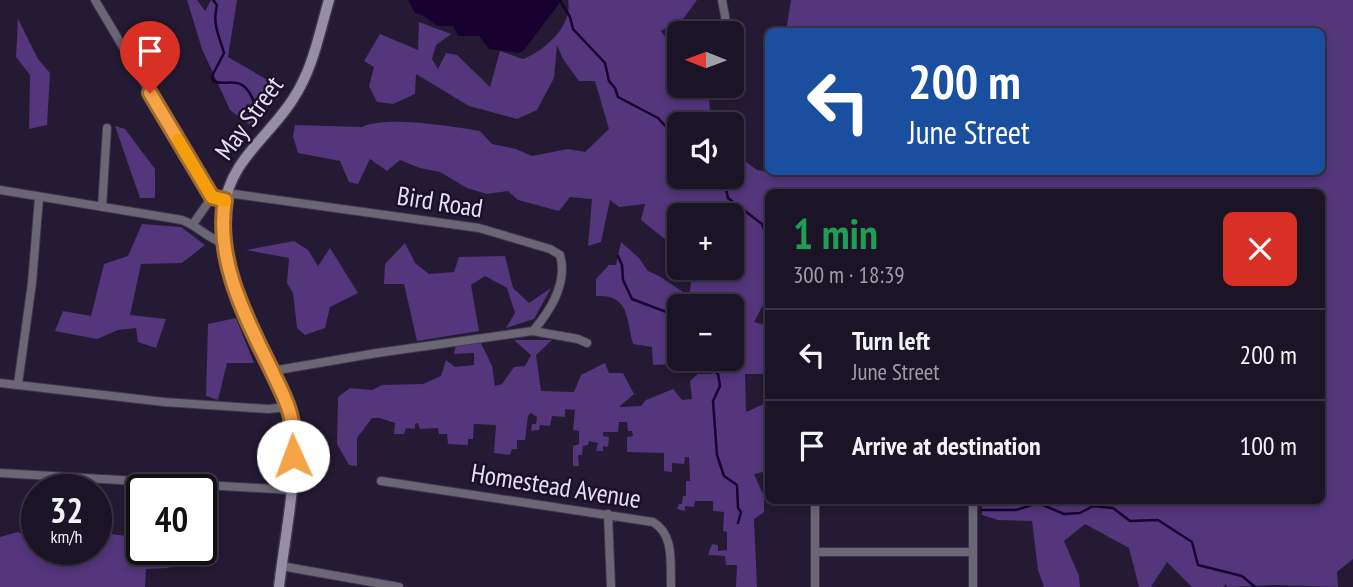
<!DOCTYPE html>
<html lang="en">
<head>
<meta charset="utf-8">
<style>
  body { margin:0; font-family:"PT Sans Narrow",sans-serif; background:#282132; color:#f1f3f6; height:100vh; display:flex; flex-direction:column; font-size:26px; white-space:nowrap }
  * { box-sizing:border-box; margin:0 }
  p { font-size:23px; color:#a09ea7 }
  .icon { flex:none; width:38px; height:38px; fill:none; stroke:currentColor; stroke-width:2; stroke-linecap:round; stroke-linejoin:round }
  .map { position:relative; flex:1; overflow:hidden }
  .details { position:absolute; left:765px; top:189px; width:560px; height:315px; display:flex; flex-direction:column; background:#1b1426; border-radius:10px; box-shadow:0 4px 10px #0003,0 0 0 2px #393343 }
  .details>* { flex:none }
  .hud { position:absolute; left:765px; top:28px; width:560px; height:147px; border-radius:10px; box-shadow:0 4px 10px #0003,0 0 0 2px #393343; background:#1a4fa0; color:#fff; overflow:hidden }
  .needle { width:46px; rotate:271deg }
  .controls { position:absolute; left:667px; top:21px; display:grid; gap:14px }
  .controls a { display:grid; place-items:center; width:77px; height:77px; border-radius:10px; background:#1b1426; box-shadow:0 4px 10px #0003,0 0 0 2px #393343; font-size:35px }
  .speed { position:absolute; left:21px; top:474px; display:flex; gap:14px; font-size:35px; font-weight:700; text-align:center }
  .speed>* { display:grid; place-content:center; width:91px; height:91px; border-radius:50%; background:#1b1426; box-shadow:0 4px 10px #0003,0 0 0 2px #393343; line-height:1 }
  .speed small { font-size:18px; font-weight:400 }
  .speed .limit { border:4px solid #111; border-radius:10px; background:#fff; color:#111 }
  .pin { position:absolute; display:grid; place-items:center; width:60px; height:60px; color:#fff; margin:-72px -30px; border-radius:50% 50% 50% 0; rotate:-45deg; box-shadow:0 0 7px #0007 }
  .pin .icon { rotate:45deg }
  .me { position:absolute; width:77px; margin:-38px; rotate:358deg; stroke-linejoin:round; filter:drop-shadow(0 0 5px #0008) }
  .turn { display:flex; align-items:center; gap:24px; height:147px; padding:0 28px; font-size:32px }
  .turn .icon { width:91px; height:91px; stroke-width:2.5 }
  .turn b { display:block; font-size:49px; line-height:60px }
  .round { display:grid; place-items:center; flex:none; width:74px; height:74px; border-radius:10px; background:#282132 }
  .summary { display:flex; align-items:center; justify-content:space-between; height:119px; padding:0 28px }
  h1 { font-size:42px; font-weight:600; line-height:52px; color:#1e9e55 }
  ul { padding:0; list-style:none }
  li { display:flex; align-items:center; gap:21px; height:91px; padding:0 28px; border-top:2px solid #393343 }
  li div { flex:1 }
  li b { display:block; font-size:26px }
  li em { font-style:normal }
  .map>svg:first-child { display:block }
  .forest { fill:#53367c; fill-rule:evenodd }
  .water { fill:#180031 }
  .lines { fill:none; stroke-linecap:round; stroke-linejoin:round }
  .stream { stroke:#180031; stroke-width:2.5 }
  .street-casing { stroke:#3f364e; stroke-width:10 }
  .secondary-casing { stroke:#3f364e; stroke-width:13 }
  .street { stroke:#6b6674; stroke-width:8 }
  .secondary { stroke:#958ea4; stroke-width:10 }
  .route-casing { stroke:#9f6a2d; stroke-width:18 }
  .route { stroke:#f5a345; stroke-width:12 }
  .slow { stroke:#f59e0b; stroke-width:12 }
  .labels { text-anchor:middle; stroke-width:5; stroke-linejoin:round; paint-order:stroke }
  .street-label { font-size:26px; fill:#e6e1f2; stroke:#1a1129 }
</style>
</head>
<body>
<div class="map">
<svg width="1353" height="587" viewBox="0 0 1353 587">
  <rect width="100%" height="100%" fill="#241a33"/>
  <path class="forest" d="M187 0H197L205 11 211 0H237L228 57 283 89 252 127 230 110 202 49Z
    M568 0H697L684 18 661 31 673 48 679 49V86H725V95L709 98 711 124H679V177H732V146L742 159 757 170 768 172H1321V32L786 31 791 0H1353V559L1337 572 1338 587 1276 585 1227 587 1226 584 1223 587H1192L1167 562 1151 587H1139L1129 548 1085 524 1064 541 1079 576 1080 587H1044L1038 570 1032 521 998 520 982 515V500H1321V192H768V305H763L754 322 768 326V374H745L746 412 766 403 768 405V471L754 474 764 496V512L754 519 757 587H736L737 565H726L725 556 708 555 712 544 718 545V551L727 550V532L723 531 724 512 713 511V501H695L694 507 685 506V511L677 509 679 504H682L683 496H686V481H690L689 457H685L684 464 672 463V472L664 471V453L627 452V437L633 436 632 431H628L627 422H619L618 432H603V436L609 437 608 447 603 446V451H596L598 443 589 441 588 445 583 446 582 455H578L579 466H573V446L579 444V431L573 430 575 410 565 409V417L552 416 550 426 540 425 539 430 531 431 532 424H536L537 417 531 413 528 416 525 440H517V449H512L510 455 494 453 496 425 474 424 473 439H468V445L448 444 447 434H439L438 428 420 429 418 423 415 424V429L406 428 404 434H394L395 423 380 418H372L357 438V466L349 465 337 444 338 397 350 388 372 390 382 385 423 384 441 376 446 360 455 367 474 365V353L454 354 456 344 480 341 492 366 495 386 502 384 514 367 525 366 531 355 514 340H552L536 355 541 391 574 392 581 375 605 363 609 373H623L634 394 619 407 641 406 646 400 673 389 682 400 692 399 690 381 698 374H713L698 362 697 359H732V306H679L677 364 653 365 652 347 633 344C626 317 629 294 596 296V279L609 265H616L621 242 639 258 648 271 659 276 689 296 692 277 675 270 670 243 641 220 645 204 619 207 610 200 601 242 588 246 592 199 570 197 559 211 518 200 508 191 487 194 467 188 440 172 420 168 400 160 387 171 370 159 358 184 349 182 340 161 298 153 293 136 295 125 362 127C386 115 453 127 480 131L492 144 516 149 532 156 568 149 585 152 609 129 595 81H579L563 59 557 45 554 78 537 110 517 119 469 106 416 74 415 94 393 104 377 102 369 86 374 67 364 61 380 34 418 50 419 22 451 34 436 45 432 59 438 69 446 53 457 55 490 87 500 51 523 59C545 50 573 26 568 0ZM679 215H732V268H679Z
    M18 19 38 59 50 73 47 125 29 129 30 75 16 57Z
    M115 126 125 129 155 169V198H140Z
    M142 224 181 227 205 245 182 263 141 264 130 315 166 319 156 348 138 342 136 328 118 330 97 339 55 331 63 311 91 316 104 264 128 256Z
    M294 241 308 250 318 266 330 248 358 293 330 307 325 328 305 335 297 328 293 293 287 283 289 258 246 250Z
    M405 243 415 263 429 274 454 272 459 257 505 256 513 288 529 303 551 288 534 319 506 328 515 313 507 288 485 276 471 285 479 331 417 341 404 284H384L385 264Z
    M236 318 254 363H227L218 400 206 396 208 324Z
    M18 532 37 539V550H96V532L142 538V550H180L183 556 168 568 146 569 145 587H0V537Z"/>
  <path class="water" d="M408 0H562L524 50 519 53 489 49 479 36H458L453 26H437L424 16 415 13Z"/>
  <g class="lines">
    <path class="stream" d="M213 0 217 5C212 23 219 36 224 53L212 76 213 81C222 85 228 81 237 83 249 85 258 106 256 117
      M561 2 570 17 573 29 605 63 609 81 615 88 618 97 658 118 679 141
      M723 177 728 198 762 224 768 240
      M618 256 622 265 623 280 632 299 669 313 672 320V327L679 334
      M698 359 718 374 720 386 713 401 717 455 724 476 737 485 738 508 741 512 738 523
      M982 510H1016L1038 503 1064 514 1080 513 1093 506 1113 508 1130 521 1158 520 1192 542 1198 565 1242 576 1255 587"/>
    <g class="street-casing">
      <path id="street" d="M95 0 212 197 225 200
        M722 0 727 27
        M0 190 182 220C198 226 208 239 224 243
        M227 193 479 228 550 249 560 255C568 283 551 310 533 331
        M102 207 107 128
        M193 224 212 197
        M272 371 377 353 533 331 578 339 587 343
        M0 383 164 402 268 409 288 407
        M18 384 32 283 39 198
        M0 473 291 490
        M381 481 653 522C675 535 670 564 671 587
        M973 500V587
        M608 514 611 587
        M816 552H973
        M281 566 399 587
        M815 587V500"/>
    </g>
    <g class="secondary-casing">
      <path id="secondary" d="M279 587C284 539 301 464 291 418 287 399 277 382 269 365 246 316 218 264 224 209 229 161 269 137 293 99 313 69 319 34 329 0"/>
    </g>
    <use href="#street" class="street"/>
    <use href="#secondary" class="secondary"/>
  </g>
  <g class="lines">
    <g class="route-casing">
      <path id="route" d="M150 93 212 197 225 200C215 260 245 316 271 369 278 385 288 401 291 418 294 431 293 443 293 456"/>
    </g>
    <use href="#route" class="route"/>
    <path class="slow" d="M178 140 212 197 225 201"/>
  </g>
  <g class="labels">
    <g class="street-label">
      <text transform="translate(249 118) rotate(-54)" y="9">May Street</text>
      <text transform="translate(440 202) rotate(9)" y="9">Bird Road</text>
      <text transform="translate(556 486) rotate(9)" y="9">Homestead Avenue</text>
    </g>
  </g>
</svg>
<div class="controls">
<a><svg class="needle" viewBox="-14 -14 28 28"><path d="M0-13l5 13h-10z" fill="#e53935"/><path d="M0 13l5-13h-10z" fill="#a09ea7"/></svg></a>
<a><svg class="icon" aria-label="sound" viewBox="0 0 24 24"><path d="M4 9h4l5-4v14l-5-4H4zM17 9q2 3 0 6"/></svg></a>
<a>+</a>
<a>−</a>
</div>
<div class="speed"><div>32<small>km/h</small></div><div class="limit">40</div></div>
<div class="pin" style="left:150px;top:93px;background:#d93025"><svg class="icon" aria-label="arrive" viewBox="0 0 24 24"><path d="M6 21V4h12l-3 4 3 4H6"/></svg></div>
<svg class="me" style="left:293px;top:456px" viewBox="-20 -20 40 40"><circle r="19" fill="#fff"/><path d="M0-13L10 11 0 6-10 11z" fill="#f5a345"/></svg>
<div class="hud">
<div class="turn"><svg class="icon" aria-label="left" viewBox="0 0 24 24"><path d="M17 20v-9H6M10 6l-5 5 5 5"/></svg><div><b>200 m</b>June Street</div></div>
</div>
<section class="details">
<div class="summary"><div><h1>1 min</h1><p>300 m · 18:39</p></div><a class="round" style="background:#d93025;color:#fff"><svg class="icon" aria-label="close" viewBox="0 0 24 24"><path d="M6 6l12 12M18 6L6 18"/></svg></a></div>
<ul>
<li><svg class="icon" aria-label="left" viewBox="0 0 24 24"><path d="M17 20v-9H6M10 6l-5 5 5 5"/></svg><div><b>Turn left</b><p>June Street</p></div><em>200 m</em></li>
<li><svg class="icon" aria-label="arrive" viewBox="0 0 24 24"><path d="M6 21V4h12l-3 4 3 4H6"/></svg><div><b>Arrive at destination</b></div><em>100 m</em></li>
</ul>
</section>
</div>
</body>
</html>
